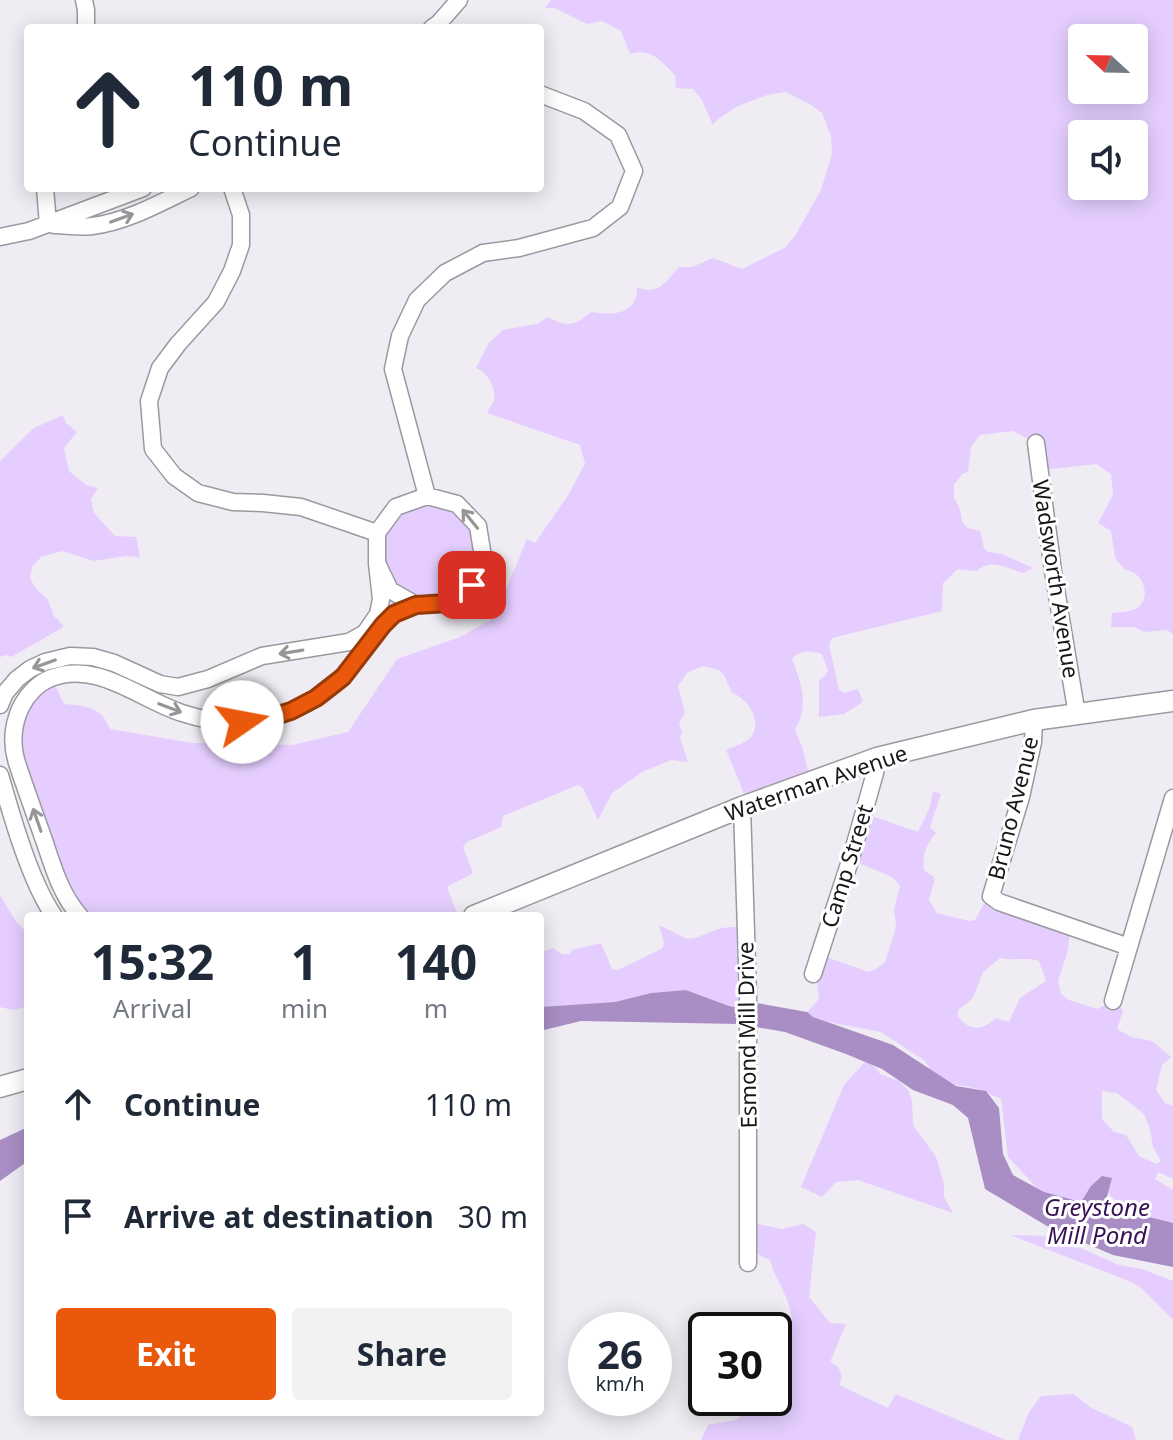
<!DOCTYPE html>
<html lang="en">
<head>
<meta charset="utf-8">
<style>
  body { margin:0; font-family:"Noto Sans",sans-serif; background:#f2f2f3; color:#1f2937; height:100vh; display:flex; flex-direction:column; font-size:30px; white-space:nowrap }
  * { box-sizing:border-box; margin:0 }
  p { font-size:26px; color:#747a83 }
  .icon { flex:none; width:44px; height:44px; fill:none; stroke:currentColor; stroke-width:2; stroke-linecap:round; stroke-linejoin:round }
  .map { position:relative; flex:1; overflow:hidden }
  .side { position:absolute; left:24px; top:912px; width:520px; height:504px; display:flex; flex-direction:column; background:#fff; border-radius:8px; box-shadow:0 4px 20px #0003 }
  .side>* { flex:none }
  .hud { position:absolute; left:24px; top:24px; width:520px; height:168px; border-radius:8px; box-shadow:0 4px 20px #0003; background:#fff; color:#1f2937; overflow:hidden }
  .needle { width:52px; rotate:292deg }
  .fabs { position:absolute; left:1068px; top:24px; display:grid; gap:16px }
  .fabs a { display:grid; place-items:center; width:80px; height:80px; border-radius:8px; background:#fff; box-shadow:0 4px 20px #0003; font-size:40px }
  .speed { position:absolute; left:568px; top:1312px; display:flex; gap:16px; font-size:40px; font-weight:700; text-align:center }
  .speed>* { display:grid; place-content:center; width:104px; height:104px; border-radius:50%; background:#fff; box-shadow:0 4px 20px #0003; line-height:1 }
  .speed small { font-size:20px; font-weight:400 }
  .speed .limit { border:4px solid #111; border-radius:12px; background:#fff; color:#111 }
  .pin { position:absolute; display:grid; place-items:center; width:68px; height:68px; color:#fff; margin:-34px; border-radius:16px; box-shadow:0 4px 12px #0006 }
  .me { position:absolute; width:88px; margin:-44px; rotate:78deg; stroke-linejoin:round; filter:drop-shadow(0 0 6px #0008) }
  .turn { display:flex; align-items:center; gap:28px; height:168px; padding:0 32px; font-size:36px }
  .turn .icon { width:104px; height:104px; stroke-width:2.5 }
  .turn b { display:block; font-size:56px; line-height:68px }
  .eta { display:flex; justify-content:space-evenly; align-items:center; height:136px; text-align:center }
  .eta b { font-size:48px; font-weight:700; line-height:56px }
  .primary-button { display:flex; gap:16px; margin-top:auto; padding:16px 32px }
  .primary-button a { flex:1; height:92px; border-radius:8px; background:#ea580c; color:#fff; font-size:32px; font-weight:700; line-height:92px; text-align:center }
  .primary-button a+a { background:#f2f2f3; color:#1f2937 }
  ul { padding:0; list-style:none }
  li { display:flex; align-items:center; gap:24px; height:112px; padding:0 32px }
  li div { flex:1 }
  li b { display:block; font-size:30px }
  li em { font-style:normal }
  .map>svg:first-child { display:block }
  .green { fill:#e5ceff; fill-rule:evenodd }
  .water { fill:#a88ec5 }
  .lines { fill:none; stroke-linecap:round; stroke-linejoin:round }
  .minor-casing { stroke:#9b999f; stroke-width:19 }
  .major-casing { stroke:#9b999f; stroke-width:23 }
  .minor { stroke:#fff; stroke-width:16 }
  .major { stroke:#fff; stroke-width:20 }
  .oneway { stroke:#979697 }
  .route-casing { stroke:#983908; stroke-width:20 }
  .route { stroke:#ea580c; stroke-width:14 }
  .labels { text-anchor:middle; stroke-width:6; stroke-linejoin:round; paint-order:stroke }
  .street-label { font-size:22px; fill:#171618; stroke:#fff }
  .water-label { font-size:24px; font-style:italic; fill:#381255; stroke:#fff }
</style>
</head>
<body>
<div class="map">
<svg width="1173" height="1440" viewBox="0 0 1173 1440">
  <rect width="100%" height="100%" fill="#efecf3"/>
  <path class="green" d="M551 0H1173V634L1167 630 1144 632 1134 627H1111L1112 613C1120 612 1131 612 1137 608 1152 599 1144 571 1125 570L1115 558 1111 531 1098 523 1113 495 1111 474 1096 464 1044 470 1038 444 1013 431 980 435 971 447 968 472 962 474 954 485V498L960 509 962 522 968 528 980 531 984 548 988 552 1002 554 1033 568 1023 573C1006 568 991 558 977 571L958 569 943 583 942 611 832 638 829 645 839 690 844 693 858 689 863 702 844 714 819 717V680L825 676 828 671 822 654C811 650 800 650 792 659 802 685 809 705 795 730L803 749 809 775 748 803 726 750C733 747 746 743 751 737 763 722 748 698 732 693L724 675 719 670 704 666 688 672 678 686 685 713 679 723 682 732 680 738 688 762 671 760 642 772 612 793 598 820 583 788 578 785 503 816 501 827 467 842 463 847 473 873 447 887 458 916H71L62 906 39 854 40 850 38 848 6 739 9 709 29 680 33 677 49 672 64 704C86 706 101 706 110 729L192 743 292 745 348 732 397 659 460 637 494 618 527 539 535 543 569 494 585 463 580 445 487 413C488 411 493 402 494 401 496 387 488 373 476 368L489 343 503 330 537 324 548 317C567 328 575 326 591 312 613 315 637 316 637 287 659 296 665 282 679 267H692L713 258 742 269 786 247 795 236 821 190 832 154 831 136 822 113 811 105 786 92 767 95 738 106 718 119 713 125 702 100 693 89 676 88 675 75C661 61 651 47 630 54L621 31 602 21 587 24 555 8H545ZM1082 38H1134V90H1082ZM1082 134H1134V186H1082Z
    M63 415 66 423 77 432 64 448 69 471 86 485 98 488 91 499 94 513 115 536 136 537 140 557 126 556 94 561 62 551 41 557 32 567 30 577 34 586 48 600 54 616 63 625 62 628 11 657 6 655 0 657V461L34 428Z
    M414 495 455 506 485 546 452 606 395 613C382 587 379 554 378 525Z
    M933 791 941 794 930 827 936 833C926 844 922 855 924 870L935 878 929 900 937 913 969 921 975 920 987 898 1070 928 1068 950 1058 981 1061 994 1069 1000 1097 1009 1117 999 1123 1011 1117 1029 1131 1037 1152 1041 1171 1057 1162 1065 1156 1090 1165 1103 1173 1106V1179L1158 1172 1155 1179 1173 1190V1227L1123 1209 1105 1190 1078 1205 1064 1203 1038 1189 1008 1157 1001 1099 979 1089 937 1081 925 1061 881 1032 828 1022 813 1017 807 1012 819 999 816 973 823 956 869 972 876 969 885 962 895 931 896 923 894 910 900 886 892 877 854 861 869 815 918 832 930 807ZM1000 958C1014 961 1026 957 1039 961L1046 981 1020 998 1009 1022 996 1018C983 1030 970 1032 958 1017V1010L973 998 983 972ZM1102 1091 1117 1093 1144 1114 1150 1129 1153 1147 1161 1161 1156 1164 1139 1156 1126 1135 1114 1132 1102 1119Z
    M0 895 15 920 28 934V1006L13 1010 0 1007Z
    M659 925 687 939 695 938 721 928 748 926 752 985H757L749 1010 729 1006 686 990 651 993 615 1002 540 1007V953L553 948 562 954H570L572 950 601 943 612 969 618 970 663 948 664 942Z
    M866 1061 876 1068 880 1074 899 1081 908 1090 912 1101 913 1125 936 1157 944 1184V1197L953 1213 858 1180 836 1182 822 1197 801 1187 844 1085Z
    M753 1223 782 1229 803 1224 816 1232 809 1297 830 1323 846 1324 830 1362 838 1367 842 1376 839 1385 888 1408 896 1394 1006 1440H701L708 1425 735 1420 749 1410V1398H774V1342C813 1323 775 1285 770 1260L745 1249Z
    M1010 1235 1052 1236 1071 1247 1081 1248 1119 1265 1142 1269 1173 1281V1320L1140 1287 1129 1281Z
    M1074 1394 1090 1407 1132 1427 1136 1440H1018L1029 1412 1041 1396Z"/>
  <path class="water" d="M686 990 729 1006 749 1010 751 1002 807 1012 813 1017 893 1045 956 1086 986 1091 999 1108 1003 1154 1013 1175 1044 1192 1081 1202 1091 1186 1102 1176 1112 1178 1106 1200 1141 1215 1173 1223V1267L1113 1255 1052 1229 985 1189 968 1118 953 1105 913 1090 882 1069 846 1054 785 1032 738 1024 581 1021 540 1031V1007L615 1002 651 993Z
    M28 1127V1161L0 1181V1140Z"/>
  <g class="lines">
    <g class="minor-casing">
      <path id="minor" d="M84 0 86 10V28
        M432 28 438 24 459 0
        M45 188 48 224
        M232 188 241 215V245L232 271 216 302 178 344 160 368 149 401 153 449 174 476 198 493 233 502 263 503 301 507 377 533
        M54 225C66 225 79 228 92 226 126 222 160 203 191 188
        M0 237 29 231 143 188
        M1036 443 1053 571 1077 715
        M427 496 393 369 400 336 417 300 445 273 483 253 519 248 593 228 620 207 634 171 618 135 584 111 540 94
        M0 705 5 693 17 679 30 669 45 662 70 656 93 657 114 663 160 684 178 687 208 679 262 656 349 642 365 633 378 614 381 599 377 563V533L396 507 427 496 457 504 478 526 483 557 472 585 447 603 416 605 390 590 377 563
        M1034 720 1033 742 1021 797 991 896 999 902 1129 947
        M0 775C12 817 30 881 54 916
        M742 807 748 995V1263
        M80 916C61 895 53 867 44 840 35 815 26 790 18 766 11 746 12 726 21 707 27 695 38 683 51 678 97 660 139 699 182 713 209 722 237 725 265 719 294 713 323 697 344 675 359 659 377 626 394 615 400 610 409 608 416 605
        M813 974 851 858 875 773 877 758
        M1113 1001 1173 798"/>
    </g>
    <g class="major-casing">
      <path id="major" d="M474 916 742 807 877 758 1034 720 1173 701
        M0 1087 28 1079"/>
    </g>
    <use href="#minor" class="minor"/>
    <use href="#major" class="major"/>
  </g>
  <defs><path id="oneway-shaft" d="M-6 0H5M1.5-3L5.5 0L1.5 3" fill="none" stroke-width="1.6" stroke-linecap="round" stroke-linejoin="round" transform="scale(2)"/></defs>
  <g class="oneway">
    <use href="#oneway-shaft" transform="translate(122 218) rotate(-20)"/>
    <use href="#oneway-shaft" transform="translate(470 519) rotate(-129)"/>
    <use href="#oneway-shaft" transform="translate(291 652) rotate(171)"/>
    <use href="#oneway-shaft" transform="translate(44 664) rotate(160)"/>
    <use href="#oneway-shaft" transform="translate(170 708) rotate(21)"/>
    <use href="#oneway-shaft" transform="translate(37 820) rotate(-109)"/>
  </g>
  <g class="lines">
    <g class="route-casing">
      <path id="route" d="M242 722 265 719 291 711 316 698 343 677 383 625 394 614 416 605 447 603 472 585"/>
    </g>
    <use href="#route" class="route"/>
  </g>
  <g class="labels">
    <g class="street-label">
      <text transform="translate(1056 579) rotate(81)" y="8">Wadsworth Avenue</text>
      <text transform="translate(816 783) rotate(-19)" y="8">Waterman Avenue</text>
      <text transform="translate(1013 808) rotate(-76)" y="8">Bruno Avenue</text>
      <text transform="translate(847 866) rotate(-73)" y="8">Camp Street</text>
      <text transform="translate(747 1035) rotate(-91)" y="8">Esmond Mill Drive</text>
    </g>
    <g class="water-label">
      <text x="1097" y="1216">Greystone<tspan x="1097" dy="28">Mill Pond</tspan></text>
    </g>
  </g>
</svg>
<div class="fabs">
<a><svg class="needle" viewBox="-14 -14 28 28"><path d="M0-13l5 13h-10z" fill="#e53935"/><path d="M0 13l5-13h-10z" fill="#747a83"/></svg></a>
<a><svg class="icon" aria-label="sound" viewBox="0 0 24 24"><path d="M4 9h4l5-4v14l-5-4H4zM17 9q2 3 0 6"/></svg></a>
</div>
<div class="speed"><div>26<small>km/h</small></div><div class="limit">30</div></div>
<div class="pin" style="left:472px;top:585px;background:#d93025"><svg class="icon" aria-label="arrive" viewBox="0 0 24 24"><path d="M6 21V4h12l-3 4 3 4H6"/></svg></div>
<svg class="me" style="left:242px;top:722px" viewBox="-20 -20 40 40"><circle r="19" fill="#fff"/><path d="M0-13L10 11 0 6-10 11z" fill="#ea580c"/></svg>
<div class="hud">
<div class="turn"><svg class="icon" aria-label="ahead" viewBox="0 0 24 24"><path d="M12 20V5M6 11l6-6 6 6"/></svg><div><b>110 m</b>Continue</div></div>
</div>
<section class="side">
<div class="eta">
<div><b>15:32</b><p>Arrival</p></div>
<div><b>1</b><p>min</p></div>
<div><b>140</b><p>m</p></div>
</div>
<ul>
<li><svg class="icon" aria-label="ahead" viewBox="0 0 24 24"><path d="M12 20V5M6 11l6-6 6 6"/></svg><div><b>Continue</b></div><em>110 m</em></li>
<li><svg class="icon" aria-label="arrive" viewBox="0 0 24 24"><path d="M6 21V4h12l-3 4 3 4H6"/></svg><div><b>Arrive at destination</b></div><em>30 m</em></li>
</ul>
<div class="primary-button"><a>Exit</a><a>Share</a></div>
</section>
</div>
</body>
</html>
